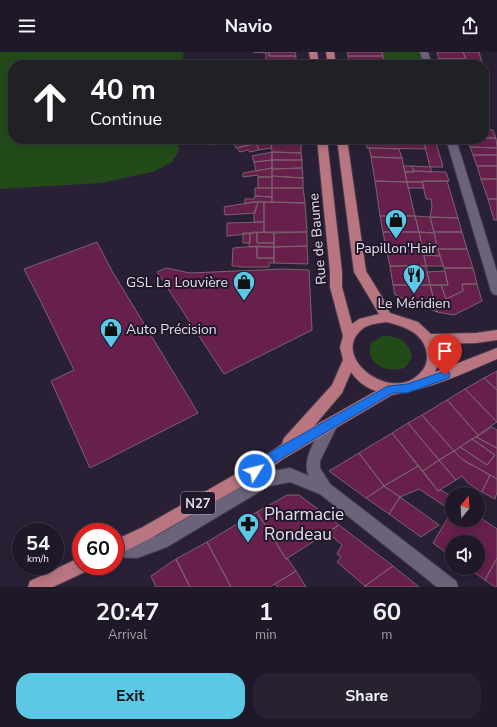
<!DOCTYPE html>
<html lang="en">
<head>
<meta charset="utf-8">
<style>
  body { margin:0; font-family:"Nunito Sans",sans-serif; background:#272130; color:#f1f3f6; height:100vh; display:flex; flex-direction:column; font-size:15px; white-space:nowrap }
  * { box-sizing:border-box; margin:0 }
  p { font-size:13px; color:#a1a0a8 }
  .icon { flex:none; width:22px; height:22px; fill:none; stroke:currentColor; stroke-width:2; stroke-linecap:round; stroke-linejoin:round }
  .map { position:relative; height:535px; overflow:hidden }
  .drawer { display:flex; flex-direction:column; background:#1f1828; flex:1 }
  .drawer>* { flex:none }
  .banner { position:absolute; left:8px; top:8px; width:481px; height:84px; border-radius:16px; box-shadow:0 2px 10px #0003,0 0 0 1px #3c3745; background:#202124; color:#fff; overflow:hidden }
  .needle { width:26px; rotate:18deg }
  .buttons { position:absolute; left:445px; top:435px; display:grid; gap:8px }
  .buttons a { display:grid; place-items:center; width:40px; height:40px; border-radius:50%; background:#1f1828; box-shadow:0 2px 10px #0003,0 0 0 1px #3c3745; font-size:20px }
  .speed { position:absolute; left:12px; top:471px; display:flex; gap:8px; font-size:20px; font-weight:700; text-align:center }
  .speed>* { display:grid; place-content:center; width:52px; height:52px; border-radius:50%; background:#1f1828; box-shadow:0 2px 10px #0003,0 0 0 1px #3c3745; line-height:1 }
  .speed small { font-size:10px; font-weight:400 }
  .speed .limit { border:6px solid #d22; background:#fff; color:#111 }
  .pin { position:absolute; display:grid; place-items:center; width:34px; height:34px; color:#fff; margin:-41px -17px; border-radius:50% 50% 50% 0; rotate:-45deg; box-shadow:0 0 4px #0007 }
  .pin .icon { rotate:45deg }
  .me { position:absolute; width:44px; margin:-22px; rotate:54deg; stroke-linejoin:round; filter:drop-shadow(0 0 3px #0008) }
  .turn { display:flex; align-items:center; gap:14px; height:84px; padding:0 16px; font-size:18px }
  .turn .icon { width:52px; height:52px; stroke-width:2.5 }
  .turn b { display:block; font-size:28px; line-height:34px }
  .eta { display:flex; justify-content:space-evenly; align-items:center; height:68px; text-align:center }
  .eta b { font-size:24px; font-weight:700; line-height:28px }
  .action { display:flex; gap:8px; margin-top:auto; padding:8px 16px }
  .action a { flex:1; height:46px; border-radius:16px; background:#5bc8e6; color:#111; font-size:16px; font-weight:700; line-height:46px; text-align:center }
  .action a+a { background:#272130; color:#f1f3f6 }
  header { display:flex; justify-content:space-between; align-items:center; height:52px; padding:0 16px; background:#1f1828; font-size:18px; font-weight:700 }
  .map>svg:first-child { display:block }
  .green { fill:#234b1a }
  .building { fill:#66204b; stroke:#7c626f }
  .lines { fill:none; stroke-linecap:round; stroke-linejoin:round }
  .minor-casing { stroke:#443c4e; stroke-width:2 }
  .major-casing { stroke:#443c4e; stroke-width:2 }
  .minor { fill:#6c627a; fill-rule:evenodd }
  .major { fill:#b97681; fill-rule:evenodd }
  .route { fill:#1a73e8; stroke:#114b97 }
  .labels { text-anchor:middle; stroke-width:4; stroke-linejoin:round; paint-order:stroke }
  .shield { fill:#20172b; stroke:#a8a2b2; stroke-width:1 }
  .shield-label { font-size:13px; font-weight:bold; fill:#e3deec }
  .street-label { font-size:14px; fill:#e3deec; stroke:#20172b }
  .poi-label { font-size:14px; fill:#e3deec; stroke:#20172b }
  .near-poi-label { font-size:17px; fill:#e3deec; stroke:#20172b; text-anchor:start }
</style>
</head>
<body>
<header><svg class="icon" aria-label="menu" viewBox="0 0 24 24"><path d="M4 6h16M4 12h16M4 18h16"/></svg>Navio<svg class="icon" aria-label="share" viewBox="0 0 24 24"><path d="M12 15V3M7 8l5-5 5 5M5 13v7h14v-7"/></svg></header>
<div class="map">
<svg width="497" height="535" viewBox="0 0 497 535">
  <rect width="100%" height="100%" fill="#292035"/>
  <path class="green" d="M0 0H184L181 12H206L13 13V87H177L179 99 171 111 152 120 101 131 0 137Z
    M349 0H424L428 13H351Z
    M383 284C397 283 410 290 412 305L406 315C389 323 362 312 372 290Z"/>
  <path class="building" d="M253 0H269V4H296V9H266V1Z
    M269 0H295L296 4H269Z
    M347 0H382L383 4H348Z
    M437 0H463L466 7H439Z
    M463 0H479L482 11 467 10Z
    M348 4H383L385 13H350Z
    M439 7H466L468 13H442Z
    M271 9H296V13H271Z
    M484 77 493 78 496 86H484Z
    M484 86H496L497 96 470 95 467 87H484Z
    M205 87H233L208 93Z
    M254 87H264L265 90 236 96 234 92 254 88Z
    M271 87H301V90L271 89Z
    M365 87H423L426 97 367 96Z
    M423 87H435L443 115H430Z
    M271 89 301 90V101L272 100Z
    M271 89V96L259 98 256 91Z
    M256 91 259 98 250 100 248 98 240 100 237 96Z
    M470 95 497 96V103H473Z
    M369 96 399 97 402 106 371 105Z
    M272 100 301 101 302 108H272Z
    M272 100V108L254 110 252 104Z
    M473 103H497V114H477Z
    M371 105 402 106 407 130 375 129Z
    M272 108H302V116L272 117Z
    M272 108V116L256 119 254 110Z
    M403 114H412L414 120H405Z
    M412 114 430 115 432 120 414 119Z
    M477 114H497V127H481Z
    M272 116V125H258V123L243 125V121Z
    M302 116 303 126 272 124V117Z
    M414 119 446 120 449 129 407 130 405 120Z
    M272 124 303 126V136H272Z
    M258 125H272V136H258Z
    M481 127H497V147H488Z
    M375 129 407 130 415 164H380Z
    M422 129H447L458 166 430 165 432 154 431 147H426Z
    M407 130H422L424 136H408Z
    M255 136H272V145L255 144Z
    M272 136H303L305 151 272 150Z
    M255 144 272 145V150H253L245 152V147H254Z
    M488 147H497V168H494Z
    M253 150H258L255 161 225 163 224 155Z
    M258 150H264V170H254V161Z
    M264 150 305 151 307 180H264Z
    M380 164H415L419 180H383Z
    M415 164 430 165 434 180H462L467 197H438L434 181 419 180Z
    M430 165 458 166 462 180H434Z
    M264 170V180L227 184V171Z
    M254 180H257V191H274V195H249L250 181Z
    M257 180 274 181V191H257Z
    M307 180V194L274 195V181Z
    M383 180H419L422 196H386Z
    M419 180 434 181 440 204 424 203Z
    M243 181H250V191H243Z
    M97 190 112 219 198 361 90 416 51 329 74 318 40 248 24 217Z
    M257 194 274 195V206H257Z
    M257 194V206H274V211H269V215H239V214H232L233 196Z
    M307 194 308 212 274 211V195Z
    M386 196H422L426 214H390Z
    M438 197H467L473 216H444Z
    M424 203 440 204 443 214H426Z
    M390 214H426L430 233H393Z
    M166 216 190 221 283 217 309 218 312 278 224 322 157 220Z
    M444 216H473L477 232H462L463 239 446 247 441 233H448Z
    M445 219 448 233H430L427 220Z
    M462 232H477L482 249 454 263 437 260 435 252 463 239Z
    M393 233H430L437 260 395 243Z
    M430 233H441L446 247 435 252Z
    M497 319V338L484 326Z
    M484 326 497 338V370L465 337Z
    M465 337 497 370 478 383 447 348Z
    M447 348 478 383 454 399 422 363Z
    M422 363 454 399 439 408 408 371Z
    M408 371 439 408 423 419 392 381Z
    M492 375 497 378V396L476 385Z
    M392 381 418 414 384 434 359 401Z
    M476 385 497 396V427L463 408 454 399 460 395 487 413 495 403 472 387Z
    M472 387 495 403 487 413 460 395Z
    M454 399 463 408 490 423 482 440 468 431 462 424 456 428 439 408Z
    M359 401 384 434 366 446 329 419Z
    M439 408 456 428 438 439 423 419Z
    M418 414 438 439 441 438 452 445V459L419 437 400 445 384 434Z
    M490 423 497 427V440L495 447 482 440Z
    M384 434 400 445 389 462 366 446Z
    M287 443H299L339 473 286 507 257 460Z
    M400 445 439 473 421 485 389 462Z
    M452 459V468H478V464L497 477V506L485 528 468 516H478V490H452V505L433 491Z
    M257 460 286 507H288L296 519 270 535H231L207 490Z
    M339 473 393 514 365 534 337 510 341 505 337 502 342 493 328 481Z
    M207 490 231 535H190L176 507Z
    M497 506V535H495L485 528Z
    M176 507 190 535H156L151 524Z
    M393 514 419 535H364L365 534Z
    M296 519 306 535H277L275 532Z"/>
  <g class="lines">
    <g class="minor-casing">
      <path id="minor" d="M420 0H428L432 13H424Z
        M446 87H456L497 220V243L493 242 491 239Z
        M331 366 336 368 338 372 320 409V416L330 432 456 529 458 535H437L320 442 290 430 269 434 167 495 137 506 115 505V489L137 490 158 483 267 420 290 416 309 424C300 407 319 383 326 368Z"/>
    </g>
    <g class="major-casing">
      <path id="major" d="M309 0H317L319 13H311Z
        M326 0H334L336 13H328Z
        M317 87H327L342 220V235L352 272 359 267 379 262 354 220 337 87H347L366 219 382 245 390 261 418 270 431 282 476 281 497 278V288L476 291 437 292 440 307 435 320 497 296V307C463 322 429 337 392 343L283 407 260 424 151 486 115 504V488L141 476 250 414 282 392 284 386 332 333 343 308 340 295 343 284 330 235V220ZM386 270C405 274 426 282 427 304 427 312 424 318 418 323 389 351 326 302 365 275 371 272 380 271 386 270ZM351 320C357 329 366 336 376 339L314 374 342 341Z
        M81 505V514H89L87 519 53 535H28L30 529Z"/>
    </g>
    <use href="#minor" class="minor"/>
    <use href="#major" class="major"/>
  </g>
  <path class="route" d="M445 319 449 320 450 323 449 326 407 341H393L282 406 259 422 255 424 251 422 250 419 251 415 274 398 388 334 407 332Z"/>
  <defs>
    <g id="shop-pin" transform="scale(1.15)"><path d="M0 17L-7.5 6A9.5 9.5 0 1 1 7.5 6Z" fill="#5bc8e6" stroke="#20172b"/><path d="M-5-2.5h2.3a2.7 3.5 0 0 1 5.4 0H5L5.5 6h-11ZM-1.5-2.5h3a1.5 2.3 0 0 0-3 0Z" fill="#111"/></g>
    <g id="restaurant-pin" transform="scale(1.15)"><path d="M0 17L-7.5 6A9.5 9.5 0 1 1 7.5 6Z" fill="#5bc8e6" stroke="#20172b"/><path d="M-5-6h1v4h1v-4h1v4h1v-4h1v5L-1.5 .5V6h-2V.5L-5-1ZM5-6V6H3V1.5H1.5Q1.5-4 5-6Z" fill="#111"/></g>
    <g id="pharmacy-pin" transform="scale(1.15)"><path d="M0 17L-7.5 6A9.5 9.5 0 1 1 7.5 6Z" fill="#5bc8e6" stroke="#20172b"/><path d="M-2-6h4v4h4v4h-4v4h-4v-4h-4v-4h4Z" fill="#111"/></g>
  </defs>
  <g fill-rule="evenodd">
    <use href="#shop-pin" x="396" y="168"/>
    <use href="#restaurant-pin" x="414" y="223"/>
    <use href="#shop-pin" x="244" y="230"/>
    <use href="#shop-pin" x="111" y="277"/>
    <use href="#pharmacy-pin" x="248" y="472"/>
  </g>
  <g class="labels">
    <rect class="shield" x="181" y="440" width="34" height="22" rx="3"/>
    <g class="shield-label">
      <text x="198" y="456">N27</text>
    </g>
    <g class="street-label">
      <text transform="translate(317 187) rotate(-95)" y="5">Rue de Baume</text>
    </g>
    <g class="poi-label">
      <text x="396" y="201">Papillon'Hair</text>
      <text x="228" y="235" text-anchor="end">GSL La Louvière</text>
      <text x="414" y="256">Le Méridien</text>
      <text x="126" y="282" text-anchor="start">Auto Précision</text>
    </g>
    <g class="near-poi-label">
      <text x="264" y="468">Pharmacie<tspan x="264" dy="20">Rondeau</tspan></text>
    </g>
  </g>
</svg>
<div class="buttons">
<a><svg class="needle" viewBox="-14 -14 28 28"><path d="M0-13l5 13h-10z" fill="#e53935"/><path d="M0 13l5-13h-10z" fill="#a1a0a8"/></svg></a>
<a><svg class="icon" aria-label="sound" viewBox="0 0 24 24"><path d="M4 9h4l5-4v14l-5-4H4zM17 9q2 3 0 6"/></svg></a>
</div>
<div class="speed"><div>54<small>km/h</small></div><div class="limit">60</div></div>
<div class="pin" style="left:445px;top:323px;background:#d93025"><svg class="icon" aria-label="arrive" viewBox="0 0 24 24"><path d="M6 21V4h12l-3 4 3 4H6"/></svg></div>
<svg class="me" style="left:255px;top:419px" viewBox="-20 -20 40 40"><circle r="17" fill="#1a73e8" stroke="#fff" stroke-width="3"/><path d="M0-11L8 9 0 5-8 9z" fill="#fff"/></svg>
<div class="banner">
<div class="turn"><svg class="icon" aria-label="ahead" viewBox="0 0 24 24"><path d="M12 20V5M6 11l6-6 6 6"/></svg><div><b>40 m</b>Continue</div></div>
</div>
</div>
<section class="drawer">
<div class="eta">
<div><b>20:47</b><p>Arrival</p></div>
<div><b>1</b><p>min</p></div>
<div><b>60</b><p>m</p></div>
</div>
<div class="action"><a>Exit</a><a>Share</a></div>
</section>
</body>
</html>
